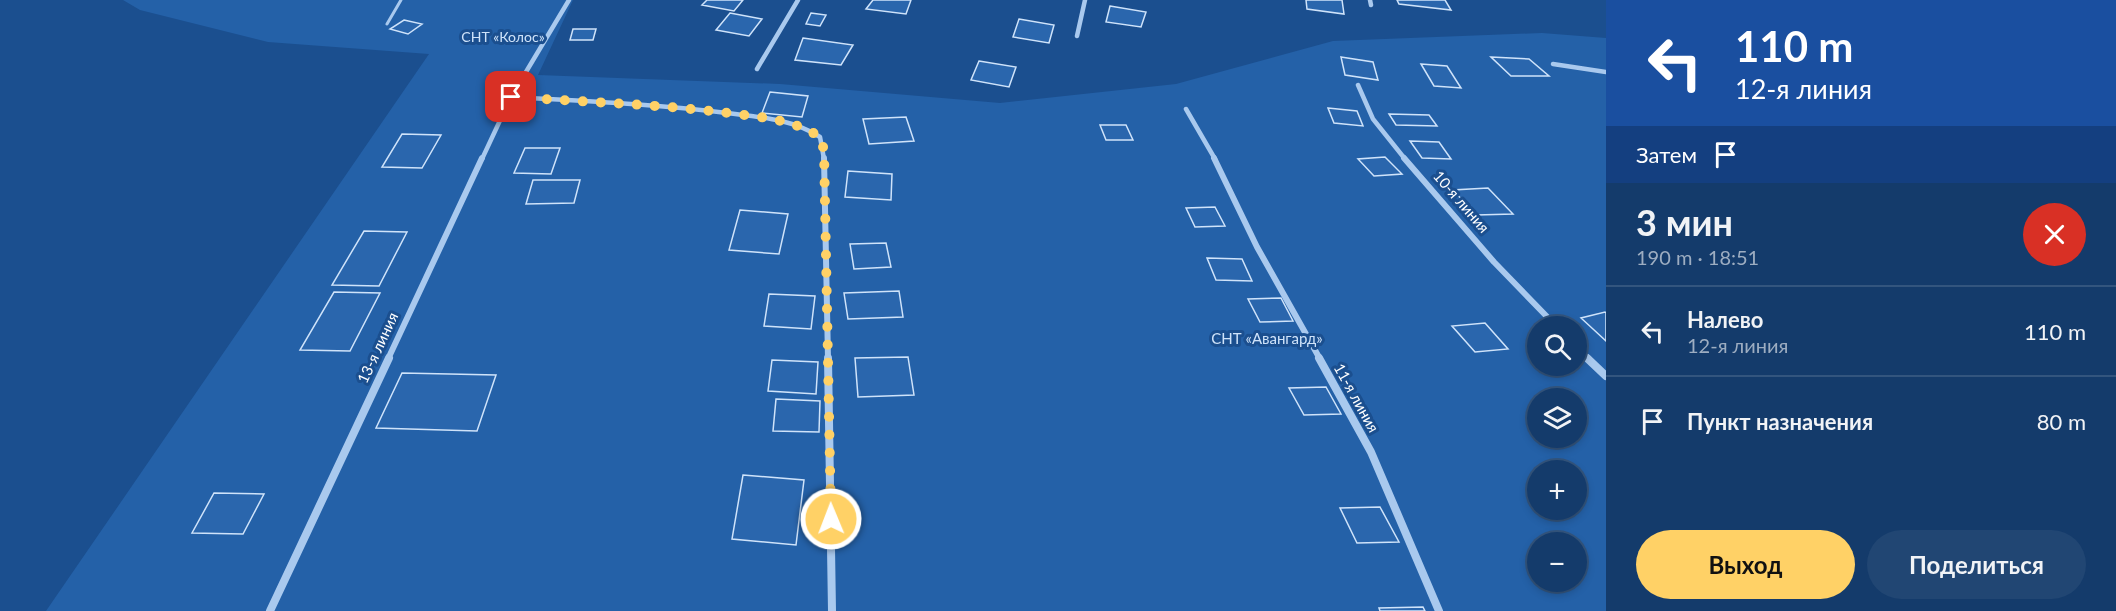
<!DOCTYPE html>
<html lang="ru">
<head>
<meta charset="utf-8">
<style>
  body { margin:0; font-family:Lato,sans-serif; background:#214673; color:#f1f3f6; height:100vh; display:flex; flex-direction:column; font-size:22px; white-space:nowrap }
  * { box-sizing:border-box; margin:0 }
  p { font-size:20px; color:#9dadc1 }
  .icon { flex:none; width:33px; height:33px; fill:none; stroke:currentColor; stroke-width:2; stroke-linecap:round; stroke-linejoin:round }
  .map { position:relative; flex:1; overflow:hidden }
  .drawer { display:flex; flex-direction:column; background:#143b6b; width:510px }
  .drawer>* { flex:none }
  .banner { background:#1a4fa0; color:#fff; overflow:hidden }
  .tools { position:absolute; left:1527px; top:316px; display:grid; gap:12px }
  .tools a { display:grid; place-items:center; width:60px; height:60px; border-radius:50%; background:#143b6b; box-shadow:0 3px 9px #0003,0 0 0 2px #33557e; font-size:30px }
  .pin { position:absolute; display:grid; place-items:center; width:51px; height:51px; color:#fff; margin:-26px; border-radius:12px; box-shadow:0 3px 9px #0006 }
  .me { position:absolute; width:66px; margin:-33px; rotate:359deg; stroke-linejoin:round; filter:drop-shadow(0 0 4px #0008) }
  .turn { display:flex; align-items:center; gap:21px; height:126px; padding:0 30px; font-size:27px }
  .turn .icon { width:78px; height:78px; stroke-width:2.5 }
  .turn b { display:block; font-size:42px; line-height:51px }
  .then { display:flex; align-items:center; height:57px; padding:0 30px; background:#0003; gap:12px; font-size:22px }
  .round { display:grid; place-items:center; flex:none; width:63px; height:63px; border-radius:32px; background:#214673 }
  .headline { display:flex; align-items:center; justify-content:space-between; height:102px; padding:0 30px }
  h1 { font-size:36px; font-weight:700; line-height:45px }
  .action { display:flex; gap:12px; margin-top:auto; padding:12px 30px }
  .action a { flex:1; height:69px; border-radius:36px; background:#ffd166; color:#111; font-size:24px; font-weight:700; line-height:69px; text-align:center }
  .action a+a { background:#214673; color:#f1f3f6 }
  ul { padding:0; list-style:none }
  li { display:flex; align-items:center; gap:18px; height:90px; padding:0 30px; border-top:2px solid #33557e }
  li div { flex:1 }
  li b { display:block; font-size:22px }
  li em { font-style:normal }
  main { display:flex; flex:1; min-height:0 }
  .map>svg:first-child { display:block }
  .green { fill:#2461a8; fill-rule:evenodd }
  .building { fill:#2a66ad; stroke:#cfe3fa; stroke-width:1.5 }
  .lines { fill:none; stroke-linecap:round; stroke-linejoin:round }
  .service { stroke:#a9c9ee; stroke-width:3 }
  .minor-far2 { stroke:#a9c9ee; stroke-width:4.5 }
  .minor-far1 { stroke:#a9c9ee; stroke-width:6 }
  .minor { stroke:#a9c9ee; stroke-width:8 }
  .route { stroke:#ffd166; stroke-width:10; stroke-dasharray:0 18 }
  .labels { text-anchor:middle; stroke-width:6; stroke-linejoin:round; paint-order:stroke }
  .far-park-label { font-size:14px; fill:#cfe3fa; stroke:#1b4f8f }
  .street-label { font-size:15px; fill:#fff; stroke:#1b4f8f }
  .park-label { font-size:15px; fill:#cfe3fa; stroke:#1b4f8f }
</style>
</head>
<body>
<main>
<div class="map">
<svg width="1606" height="611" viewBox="0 0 1606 611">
  <rect width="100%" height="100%" fill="#1b4f8f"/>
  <path class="green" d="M123 0H573L538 75 780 84 1000 103 1176 84 1333 41 1542 33 1606 38V611H46L429 54 268 42 140 10ZM1538 327H1576V366H1538ZM1538 399H1576V438H1538ZM1538 471H1576V510H1538ZM1538 543H1576V582H1538Z"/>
  <path class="building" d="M707 0H743L734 11 702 5Z
    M873 0H911L906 14 866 9Z
    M1306 0H1342L1344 14 1307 9Z
    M1397 0H1445L1451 10 1399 4Z
    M1110 6 1146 12 1141 27 1106 22Z
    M730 13 762 19 749 36 716 30Z
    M811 13 826 15 820 26 806 24Z
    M1019 19 1054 25 1049 43 1013 37Z
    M404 20 422 24 408 34 390 29Z
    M573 29H596L593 40H570Z
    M803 38 853 45 841 65 795 60Z
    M1341 57 1373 62 1378 80 1345 75Z
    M1491 57 1529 59 1549 76H1511Z
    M979 61 1016 67 1009 87 971 80Z
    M1421 64 1447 66 1461 88 1434 86Z
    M770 92 808 96 802 117 762 113Z
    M1328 108 1357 111 1363 126 1334 123Z
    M1389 114 1429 115 1437 126 1396 125Z
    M906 117 914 141 869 144 863 119Z
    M1100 125H1126L1133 140H1106Z
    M402 134 441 135 422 168 382 167Z
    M1410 141 1439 142 1451 159 1422 158Z
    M525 148H560L551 174 514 173Z
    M1385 157 1402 174 1374 176 1358 159Z
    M848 171 892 174 891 200 845 197Z
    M533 180H580L574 203 526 204Z
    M1488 188 1513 214 1476 215 1453 190Z
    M1215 207 1225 226 1195 227 1186 208Z
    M740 210 788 214 779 254 729 250Z
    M364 231 407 232 379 286 332 285Z
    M886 243 891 267 854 269 850 244Z
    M1207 258 1242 259 1252 281 1216 280Z
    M899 291 903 317 848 319 844 293Z
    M334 292 380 293 350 351 300 350Z
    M769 294 815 296 811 329 764 326Z
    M1281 298 1293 321 1260 322 1248 299Z
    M1605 312 1606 313V341L1581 318Z
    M1485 323 1508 349 1475 352 1452 326Z
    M908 357 914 395 858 397 855 358Z
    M772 360 818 362 816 394 768 391Z
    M402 373 496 375 477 431 376 428Z
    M1326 387 1341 414 1304 415 1289 388Z
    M776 399 820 401 819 432 773 431Z
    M743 475 804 480 796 545 732 539Z
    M214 493 264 494 243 534 192 533Z
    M1380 507 1399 542 1357 543 1340 508Z
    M1423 607 1425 611H1380L1379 608Z"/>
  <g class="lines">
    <path class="service" d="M387 24 401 0"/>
    <path class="minor-far2" d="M1370 0 1371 5
      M1077 36 1085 0
      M1553 64 1606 72
      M757 69 798 0
      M1358 85 1373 119 1405 159
      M511 97C583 101 656 104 727 113 760 117 792 119 820 137L824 159
      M1186 109 1215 159
      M482 159 511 97 569 0"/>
    <path class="minor-far1" d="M824 158 828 359
      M1214 158 1257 247 1320 359
      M1404 158 1494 262 1557 327
      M1576 347 1589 359
      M388 359 482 158"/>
    <path class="minor" d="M828 358 832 611
      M1319 358 1371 452 1439 611
      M1587 358 1606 376
      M270 611 389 358"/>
  </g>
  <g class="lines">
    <path class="route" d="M511 97C583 102 656 104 728 113 760 117 792 119 820 137L824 150 831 519"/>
  </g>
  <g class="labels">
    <g class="far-park-label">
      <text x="503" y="42">СНТ «Колос»</text>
    </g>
    <g class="street-label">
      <text transform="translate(1461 202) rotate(49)" y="5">10-я линия</text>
      <text transform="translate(378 348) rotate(-65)" y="5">13-я линия</text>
      <text transform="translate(1356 398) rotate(61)" y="5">11-я линия</text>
    </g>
    <g class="park-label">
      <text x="1267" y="344">СНТ «Авангард»</text>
    </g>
  </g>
</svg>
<div class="tools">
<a><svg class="icon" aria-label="search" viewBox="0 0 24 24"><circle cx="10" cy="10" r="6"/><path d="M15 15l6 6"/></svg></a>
<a><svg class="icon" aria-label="layers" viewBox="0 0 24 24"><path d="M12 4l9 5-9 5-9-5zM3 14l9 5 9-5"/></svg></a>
<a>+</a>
<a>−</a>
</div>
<div class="pin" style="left:511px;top:97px;background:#d93025"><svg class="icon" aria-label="arrive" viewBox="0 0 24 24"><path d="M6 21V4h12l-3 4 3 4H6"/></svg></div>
<svg class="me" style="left:831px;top:519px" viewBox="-20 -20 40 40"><circle r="17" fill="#ffd166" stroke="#fff" stroke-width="3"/><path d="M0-11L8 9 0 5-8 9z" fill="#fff"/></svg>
</div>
<section class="drawer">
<div class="banner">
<div class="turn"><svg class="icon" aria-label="left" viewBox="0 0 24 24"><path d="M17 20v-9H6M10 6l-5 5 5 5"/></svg><div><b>110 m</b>12-я линия</div></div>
<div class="then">Затем<svg class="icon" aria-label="arrive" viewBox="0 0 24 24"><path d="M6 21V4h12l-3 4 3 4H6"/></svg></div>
</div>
<div class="headline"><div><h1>3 мин</h1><p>190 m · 18:51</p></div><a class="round" style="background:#d93025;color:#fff"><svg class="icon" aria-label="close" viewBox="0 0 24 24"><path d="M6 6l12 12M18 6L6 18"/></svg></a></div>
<ul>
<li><svg class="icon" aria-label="left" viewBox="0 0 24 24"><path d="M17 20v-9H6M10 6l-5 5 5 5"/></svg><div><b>Налево</b><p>12-я линия</p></div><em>110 m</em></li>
<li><svg class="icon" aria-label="arrive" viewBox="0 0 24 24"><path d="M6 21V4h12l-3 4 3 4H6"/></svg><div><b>Пункт назначения</b></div><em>80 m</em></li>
</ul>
<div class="action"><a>Выход</a><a>Поделиться</a></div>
</section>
</main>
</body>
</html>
